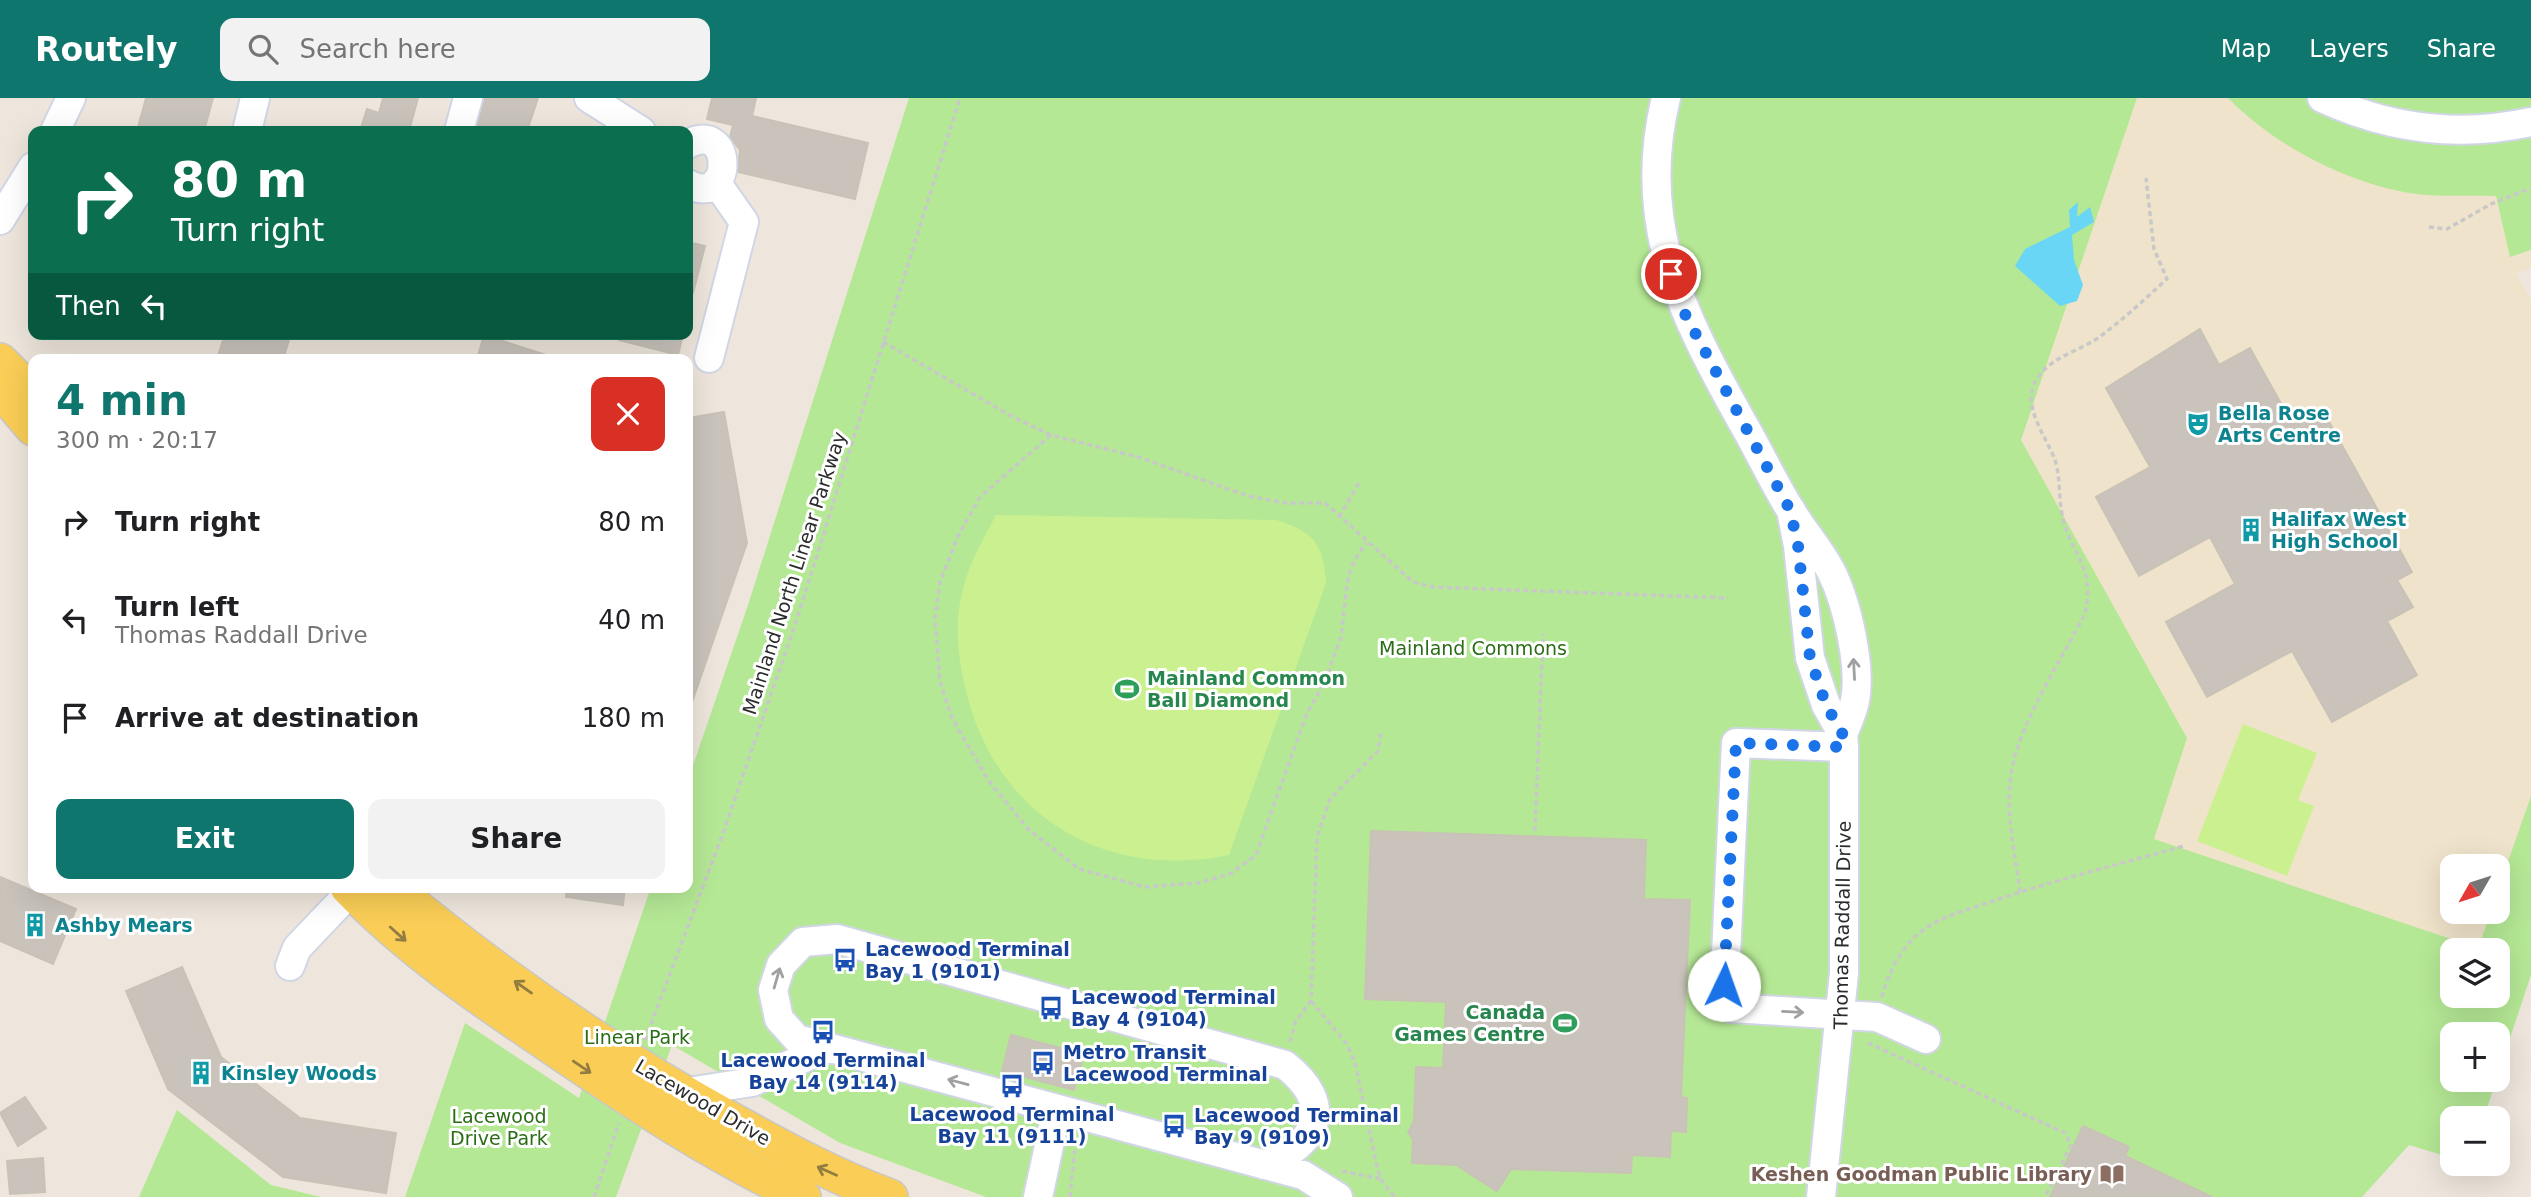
<!DOCTYPE html>
<html lang="en">
<head>
<meta charset="utf-8">
<style>
  body { margin:0; font-family:"DejaVu Sans",sans-serif; background:#f2f2f2; color:#202124; height:100vh; display:flex; flex-direction:column; font-size:26px; white-space:nowrap }
  * { box-sizing:border-box; margin:0 }
  p { font-size:23px; color:#757577 }
  .icon { flex:none; width:38px; height:38px; fill:none; stroke:currentColor; stroke-width:2; stroke-linecap:round; stroke-linejoin:round }
  .map { position:relative; flex:1; overflow:hidden }
  .details { position:absolute; left:28px; top:256px; width:665px; height:539px; display:flex; flex-direction:column; background:#fff; border-radius:14px; box-shadow:0 7px 28px #0002 }
  .details>* { flex:none }
  .hud { position:absolute; left:28px; top:28px; width:665px; height:214px; border-radius:14px; box-shadow:0 7px 28px #0002; background:#0b6e4f; color:#fff; overflow:hidden }
  .needle { width:46px; rotate:231deg }
  .tools { position:absolute; left:2440px; top:756px; display:grid; gap:14px }
  .tools a { display:grid; place-items:center; width:70px; height:70px; border-radius:14px; background:#fff; box-shadow:0 7px 28px #0002; font-size:35px }
  .pin { position:absolute; display:grid; place-items:center; width:60px; height:60px; color:#fff; margin:-30px; border:4px solid #fff; border-radius:50%; box-shadow:0 2px 7px #0007 }
  .me { position:absolute; width:77px; margin:-38px; rotate:3deg; stroke-linejoin:round; filter:drop-shadow(0 0 5px #0008) }
  .turn { display:flex; align-items:center; gap:24px; height:147px; padding:0 28px; font-size:32px }
  .turn .icon { width:91px; height:91px; stroke-width:2.5 }
  .turn b { display:block; font-size:49px; line-height:60px }
  .then { display:flex; align-items:center; height:66px; padding:0 28px; background:#0003; gap:14px; font-size:26px }
  .round { display:grid; place-items:center; flex:none; width:74px; height:74px; border-radius:14px; background:#f2f2f2 }
  .summary { display:flex; align-items:center; justify-content:space-between; height:119px; padding:0 28px }
  h1 { font-size:42px; font-weight:700; line-height:52px; color:#0f766e }
  .cta { display:flex; gap:14px; margin-top:auto; padding:14px 28px }
  .cta a { flex:1; height:80px; border-radius:14px; background:#0f766e; color:#fff; font-size:28px; font-weight:700; line-height:80px; text-align:center }
  .cta a+a { background:#f2f2f2; color:#202124 }
  ul { padding:0; list-style:none }
  li { display:flex; align-items:center; gap:21px; height:98px; padding:0 28px }
  li div { flex:1 }
  li b { display:block; font-size:26px }
  li em { font-style:normal }
  header { display:flex; align-items:center; gap:42px; box-sizing:border-box; height:98px; padding:0 35px; background:#0f766e; color:#fff }
  header strong { font-size:33px }
  nav { display:flex; gap:38px; margin-inline-start:auto; font-size:24px }
  .search { width:490px; height:63px; background:#f2f2f2; display:flex; align-items:center; gap:18px; box-sizing:border-box; padding:0 24px; border-radius:14px; color:#757577; font-size:26px }
  .map>svg:first-child { display:block }
  .education { fill:#f0e3cb }
  .green { fill:#b5e895; fill-rule:evenodd }
  .pitch { fill:#cbf090 }
  .water { fill:#69d6f6 }
  .building { fill:#c9c3bc; stroke:#c9c2b6; stroke-width:2 }
  .lines { fill:none; stroke-linecap:round; stroke-linejoin:round }
  .minor-casing { stroke:#d1d6e5; stroke-width:32 }
  .major-casing { stroke:#c8c8c8; stroke-width:38 }
  .path { stroke:#c8c8c8; stroke-width:3.5; stroke-dasharray:5 3.5; stroke-linecap:butt }
  .minor { stroke:#fff; stroke-width:28 }
  .major { stroke:#f9cd56; stroke-width:35 }
  .oneway { stroke:#a0a0a0 }
  .oneway2 { stroke:#927c40 }
  .route { stroke:#1a73e8; stroke-width:12; stroke-dasharray:0 21.6 }
  .labels { text-anchor:middle; stroke-width:6; stroke-linejoin:round; paint-order:stroke }
  .culture-label { font-size:19px; font-weight:bold; fill:#0d838f; stroke:#fff; text-anchor:start }
  .street-label { font-size:19px; fill:#2b2b2b; stroke:#fff }
  .park-label { font-size:19px; fill:#2b6d16; stroke:#fff }
  .leisure-label { font-size:19px; font-weight:bold; fill:#27864d; stroke:#fff; text-anchor:start }
  .transit-label { font-size:19px; font-weight:bold; fill:#164399; stroke:#fff; text-anchor:start }
  .education-label { font-size:19px; font-weight:bold; fill:#785e54; stroke:#fff; text-anchor:end }
</style>
</head>
<body>
<header>
<strong>Routely</strong>
<div class="search"><svg class="icon" aria-label="search" viewBox="0 0 24 24"><circle cx="10" cy="10" r="6"/><path d="M15 15l6 6"/></svg>Search here</div>
<nav><a>Map</a><a>Layers</a><a>Share</a></nav>
</header>
<div class="map">
<svg width="2531" height="1099" viewBox="0 0 2531 1099">
  <rect width="100%" height="100%" fill="#eee6dc"/>
  <path class="education" d="M2137 0H2228L2244 16 2400 93 2496 98 2510 158 2531 152V170L2516 175 2531 202V698L2497 795V768H2452V814H2491L2478 850 2153 741 2187 640 2021 342Z"/>
  <path class="green" d="M909 0H2137L2021 342 2187 640 2154 741 2478 850 2491 814H2497V795L2531 698V877L2497 979V936H2452V982H2496L2484 1020H2452V1060L2409 1047 2362 1099H986L840 1045 672 947 616 1099H405L465 925 579 1000 651 789H688V682L748 507ZM2452 852H2497V898H2452Z
    M2228 0H2531V152L2510 159 2496 98C2465 97 2429 100 2399 93 2338 80 2272 45 2228 0Z
    M177 1012 271 1087 321 1099H139Z"/>
  <path class="pitch" d="M996 417 1276 422C1314 434 1323 445 1326 485L1229 757C1102 783 994 716 965 589 957 555 954 518 965 484 972 460 985 438 996 417Z
    M2243 626 2317 655 2298 702 2314 708 2287 778 2197 743Z"/>
  <path class="water" d="M2078 104 2077 119 2090 109 2094 124 2072 137 2074 162 2083 187 2077 203 2060 208 2015 168 2025 151 2070 129 2069 112Z"/>
  <path class="building" d="M146 0H213L204 33H137Z
    M383 0H418L409 33H360L367 11 379 15Z
    M484 0H538L527 33H476Z
    M712 0H756L752 18 868 45 855 101 738 74 740 52 730 39 733 27 707 21Z
    M688 144 705 148 693 195 688 194Z
    M2200 231 2219 267 2250 250 2293 327 2322 311 2412 474 2397 482 2413 509 2387 523 2417 577 2332 624 2292 553 2207 599 2166 524 2235 486 2210 439 2139 478 2096 399 2150 369 2106 290Z
    M225 236H291L283 261H217Z
    M620 236H683L678 257 619 242Z
    M484 237 549 258 548 261H477Z
    M724 314 747 445 690 610 688 320Z
    M1371 733 1646 742 1644 801 1690 802 1681 999 1687 1000 1686 1034 1671 1033 1670 1059 1632 1057 1631 1075 1511 1071 1497 1093 1456 1067 1412 1065 1413 1040 1408 1035 1414 1023 1416 969 1443 970 1446 904 1365 901Z
    M0 779 76 811 53 866 0 843Z
    M567 789H625L623 807 566 799Z
    M182 869 221 959 300 1020 396 1035 386 1095 283 1079 168 991 126 893Z
    M1011 937 1084 956 1074 992 1002 973Z
    M25 999 46 1030 18 1048 0 1015Z
    M2083 1028 2129 1049 2125 1058 2212 1099H2050Z
    M43 1060 45 1094 10 1096 7 1063Z"/>
  <g class="lines">
    <g class="minor-casing">
      <path id="minor" d="M589 0 641 33
        M1666 0C1635 125 1682 216 1741 322 1758 351 1772 382 1790 411 1802 432 1819 450 1831 473 1847 505 1863 572 1854 607 1851 618 1846 628 1843 637
        M2322 0C2389 31 2458 40 2531 24
        M55 33 71 0
        M247 33 255 0
        M459 33 468 0
        M688 46C734 21 734 111 688 86
        M0 122 33 69
        M709 260 744 124 716 84
        M1791 412 1798 448 1810 560 1826 607 1843 637 1844 649V875L1821 1099
        M1844 649 1736 645 1724 899 1732 910 1877 919 1926 941
        M290 868 297 850 355 789
        M682 995 752 984 828 949
        M1264 1067C1319 1046 1335 1006 1285 967L837 841 803 844 781 867 773 892 779 921 797 941 1303 1077 1338 1099
        M1038 1099 1057 1011"/>
    </g>
    <g class="major-casing">
      <path id="major" d="M0 263 33 296
        M0 291 33 330
        M348 789C407 850 478 899 548 946 630 1002 713 1057 803 1099
        M392 789C497 877 613 957 733 1023 784 1051 835 1079 890 1099"/>
    </g>
    <path class="path" d="M2429 129 2447 131 2491 106 2531 90
      M883 244 1013 319 1051 337 1138 359 1248 398 1286 405H1325L1413 484 1433 489 1728 500
      M1051 337 980 399 958 438 940 484 935 520 940 584 952 620 988 682 1028 731 1079 771 1145 789 1198 785 1230 776 1256 757 1307 615 1324 585 1341 539 1348 479 1355 461 1366 445
      M1339 419 1360 383
      M1535 733 1543 536
      M2020 794C2015 753 2003 708 2013 666 2023 620 2062 560 2085 516 2095 469 2074 461 2063 421 2058 401 2061 381 2055 362 2046 338 2021 308 2036 282 2050 258 2082 253 2102 237 2125 220 2146 200 2167 181L2154 151 2146 80
      M1882 899C1888 876 1900 851 1919 835 1940 818 1968 812 1993 803 2055 782 2120 766 2184 748
      M1311 903 1346 945 1355 964 1377 1069 1381 1081 1394 1099
      M645 942 722 738 797 521 960 0
      M1290 944 1295 925 1311 902 1317 739 1330 701 1378 653 1381 633
      M1868 945 2065 1035 2071 1047 2045 1099
      M1342 1073 1381 1081
      M594 1099 619 1025
      M1070 1099 1075 1049"/>
    <use href="#minor" class="minor"/>
    <use href="#major" class="major"/>
  </g>
  <defs><path id="oneway-shaft" d="M-6 0H5M1.5-3L5.5 0L1.5 3" fill="none" stroke-width="1.6" stroke-linecap="round" stroke-linejoin="round" transform="scale(1.75)"/></defs>
  <g class="oneway">
    <use href="#oneway-shaft" transform="translate(1854 571) rotate(-93)"/>
    <use href="#oneway-shaft" transform="translate(777 880) rotate(-74)"/>
    <use href="#oneway-shaft" transform="translate(1793 914) rotate(3)"/>
    <use href="#oneway-shaft" transform="translate(958 984) rotate(-165)"/>
  </g>
  <g class="oneway2">
    <use href="#oneway-shaft" transform="translate(398 836) rotate(42)"/>
    <use href="#oneway-shaft" transform="translate(523 889) rotate(-145)"/>
    <use href="#oneway-shaft" transform="translate(582 969) rotate(34)"/>
    <use href="#oneway-shaft" transform="translate(827 1073) rotate(-156)"/>
  </g>
  <g class="lines">
    <path class="route" d="M1671 176 1685 216 1790 412 1798 447 1810 560 1826 607 1843 637 1844 649 1736 645 1724 887"/>
  </g>
  <defs>
    <g id="theatre-bare" transform="scale(1.89)"><path d="M-5-5.5Q0-4 5-5.5V0Q5 5 0 6Q-5 5-5 0ZM-3.3-2.5H-1v1.5H-3.3ZM1-2.5H3.3v1.5H1ZM-2.8 1Q0 5.5 2.8 1Z" fill="#0f9aa8" stroke="#fff" stroke-width="2.5" paint-order="stroke"/></g>
    <g id="building-bare" transform="scale(1.89)"><path d="M-4-6H4V6H1V3H-1V6H-4ZM-2.5-4.3h1.7v1.8h-1.7ZM.8-4.3h1.7v1.8H.8ZM-2.5-1h1.7V.8h-1.7ZM.8-1h1.7V.8H.8Z" fill="#0f9aa8" stroke="#fff" stroke-width="2.5" paint-order="stroke"/></g>
    <g id="stadium-bare" transform="scale(1.89)"><path d="M0-5a6.5 5 0 1 0 0 10a6.5 5 0 1 0 0-10ZM-3.5-1.8h7v3.6h-7Z" fill="#2e9e5b" stroke="#fff" stroke-width="2.5" paint-order="stroke"/></g>
    <g id="bus-bare" transform="scale(1.89)"><path d="M-5-6H5V4H4V6H2V4H-2V6H-4V4H-5ZM-3.5-4V0h7V-4ZM-3.5 1.2v1.5H-2V1.2ZM2 1.2v1.5H3.5V1.2Z" fill="#1a4fb4" stroke="#fff" stroke-width="2.5" paint-order="stroke"/></g>
    <g id="library-bare" transform="scale(1.89)"><path d="M-6-4Q-3-5.5-.7-3.5V5Q-3 3-6 4ZM6-4Q3-5.5 .7-3.5V5Q3 3 6 4Z" fill="#8d6e63" stroke="#fff" stroke-width="2.5" paint-order="stroke"/></g>
  </defs>
  <g fill-rule="evenodd">
    <use href="#theatre-bare" x="2198" y="326"/>
    <use href="#building-bare" x="2251" y="432"/>
    <use href="#stadium-bare" x="1127" y="591"/>
    <use href="#building-bare" x="35" y="827"/>
    <use href="#bus-bare" x="845" y="862"/>
    <use href="#bus-bare" x="1051" y="910"/>
    <use href="#stadium-bare" x="1565" y="925"/>
    <use href="#bus-bare" x="823" y="934"/>
    <use href="#bus-bare" x="1043" y="965"/>
    <use href="#building-bare" x="201" y="975"/>
    <use href="#bus-bare" x="1012" y="988"/>
    <use href="#bus-bare" x="1174" y="1028"/>
    <use href="#library-bare" x="2112" y="1076"/>
  </g>
  <g class="labels">
    <g class="culture-label">
      <text x="2218" y="322">Bella Rose<tspan x="2218" dy="22">Arts Centre</tspan></text>
      <text x="2271" y="428">Halifax West<tspan x="2271" dy="22">High School</tspan></text>
      <text x="55" y="834">Ashby Mears</text>
      <text x="221" y="982">Kinsley Woods</text>
    </g>
    <g class="street-label">
      <text transform="translate(794 475) rotate(-72)" y="7">Mainland North Linear Parkway</text>
      <text transform="translate(1842 827) rotate(-89)" y="7">Thomas Raddall Drive</text>
      <text transform="translate(703 1004) rotate(30)" y="7">Lacewood Drive</text>
    </g>
    <g class="park-label">
      <text x="1473" y="557">Mainland Commons</text>
      <text x="637" y="946">Linear Park</text>
      <text x="499" y="1025">Lacewood<tspan x="499" dy="22">Drive Park</tspan></text>
    </g>
    <g class="leisure-label">
      <text x="1147" y="587">Mainland Common<tspan x="1147" dy="22">Ball Diamond</tspan></text>
      <text x="1545" y="921" text-anchor="end">Canada<tspan x="1545" dy="22">Games Centre</tspan></text>
    </g>
    <g class="transit-label">
      <text x="865" y="858">Lacewood Terminal<tspan x="865" dy="22">Bay 1 (9101)</tspan></text>
      <text x="1071" y="906">Lacewood Terminal<tspan x="1071" dy="22">Bay 4 (9104)</tspan></text>
      <text x="1063" y="961">Metro Transit<tspan x="1063" dy="22">Lacewood Terminal</tspan></text>
      <text x="823" y="969" text-anchor="middle">Lacewood Terminal<tspan x="823" dy="22">Bay 14 (9114)</tspan></text>
      <text x="1012" y="1023" text-anchor="middle">Lacewood Terminal<tspan x="1012" dy="22">Bay 11 (9111)</tspan></text>
      <text x="1194" y="1024">Lacewood Terminal<tspan x="1194" dy="22">Bay 9 (9109)</tspan></text>
    </g>
    <g class="education-label">
      <text x="2092" y="1083">Keshen Goodman Public Library</text>
    </g>
  </g>
</svg>
<div class="tools">
<a><svg class="needle" viewBox="-14 -14 28 28"><path d="M0-13l5 13h-10z" fill="#e53935"/><path d="M0 13l5-13h-10z" fill="#757577"/></svg></a>
<a><svg class="icon" aria-label="layers" viewBox="0 0 24 24"><path d="M12 4l9 5-9 5-9-5zM3 14l9 5 9-5"/></svg></a>
<a>+</a>
<a>−</a>
</div>
<div class="pin" style="left:1671px;top:176px;background:#d93025"><svg class="icon" aria-label="arrive" viewBox="0 0 24 24"><path d="M6 21V4h12l-3 4 3 4H6"/></svg></div>
<svg class="me" style="left:1724px;top:887px" viewBox="-20 -20 40 40"><circle r="19" fill="#fff"/><path d="M0-13L10 11 0 6-10 11z" fill="#1a73e8"/></svg>
<div class="hud">
<div class="turn"><svg class="icon" aria-label="right" viewBox="0 0 24 24"><path d="M7 20v-9h11M14 6l5 5-5 5"/></svg><div><b>80 m</b>Turn right</div></div>
<div class="then">Then<svg class="icon" aria-label="left" viewBox="0 0 24 24"><path d="M17 20v-9H6M10 6l-5 5 5 5"/></svg></div>
</div>
<section class="details">
<div class="summary"><div><h1>4 min</h1><p>300 m · 20:17</p></div><a class="round" style="background:#d93025;color:#fff"><svg class="icon" aria-label="close" viewBox="0 0 24 24"><path d="M6 6l12 12M18 6L6 18"/></svg></a></div>
<ul>
<li><svg class="icon" aria-label="right" viewBox="0 0 24 24"><path d="M7 20v-9h11M14 6l5 5-5 5"/></svg><div><b>Turn right</b></div><em>80 m</em></li>
<li><svg class="icon" aria-label="left" viewBox="0 0 24 24"><path d="M17 20v-9H6M10 6l-5 5 5 5"/></svg><div><b>Turn left</b><p>Thomas Raddall Drive</p></div><em>40 m</em></li>
<li><svg class="icon" aria-label="arrive" viewBox="0 0 24 24"><path d="M6 21V4h12l-3 4 3 4H6"/></svg><div><b>Arrive at destination</b></div><em>180 m</em></li>
</ul>
<div class="cta"><a>Exit</a><a>Share</a></div>
</section>
</div>
</body>
</html>
